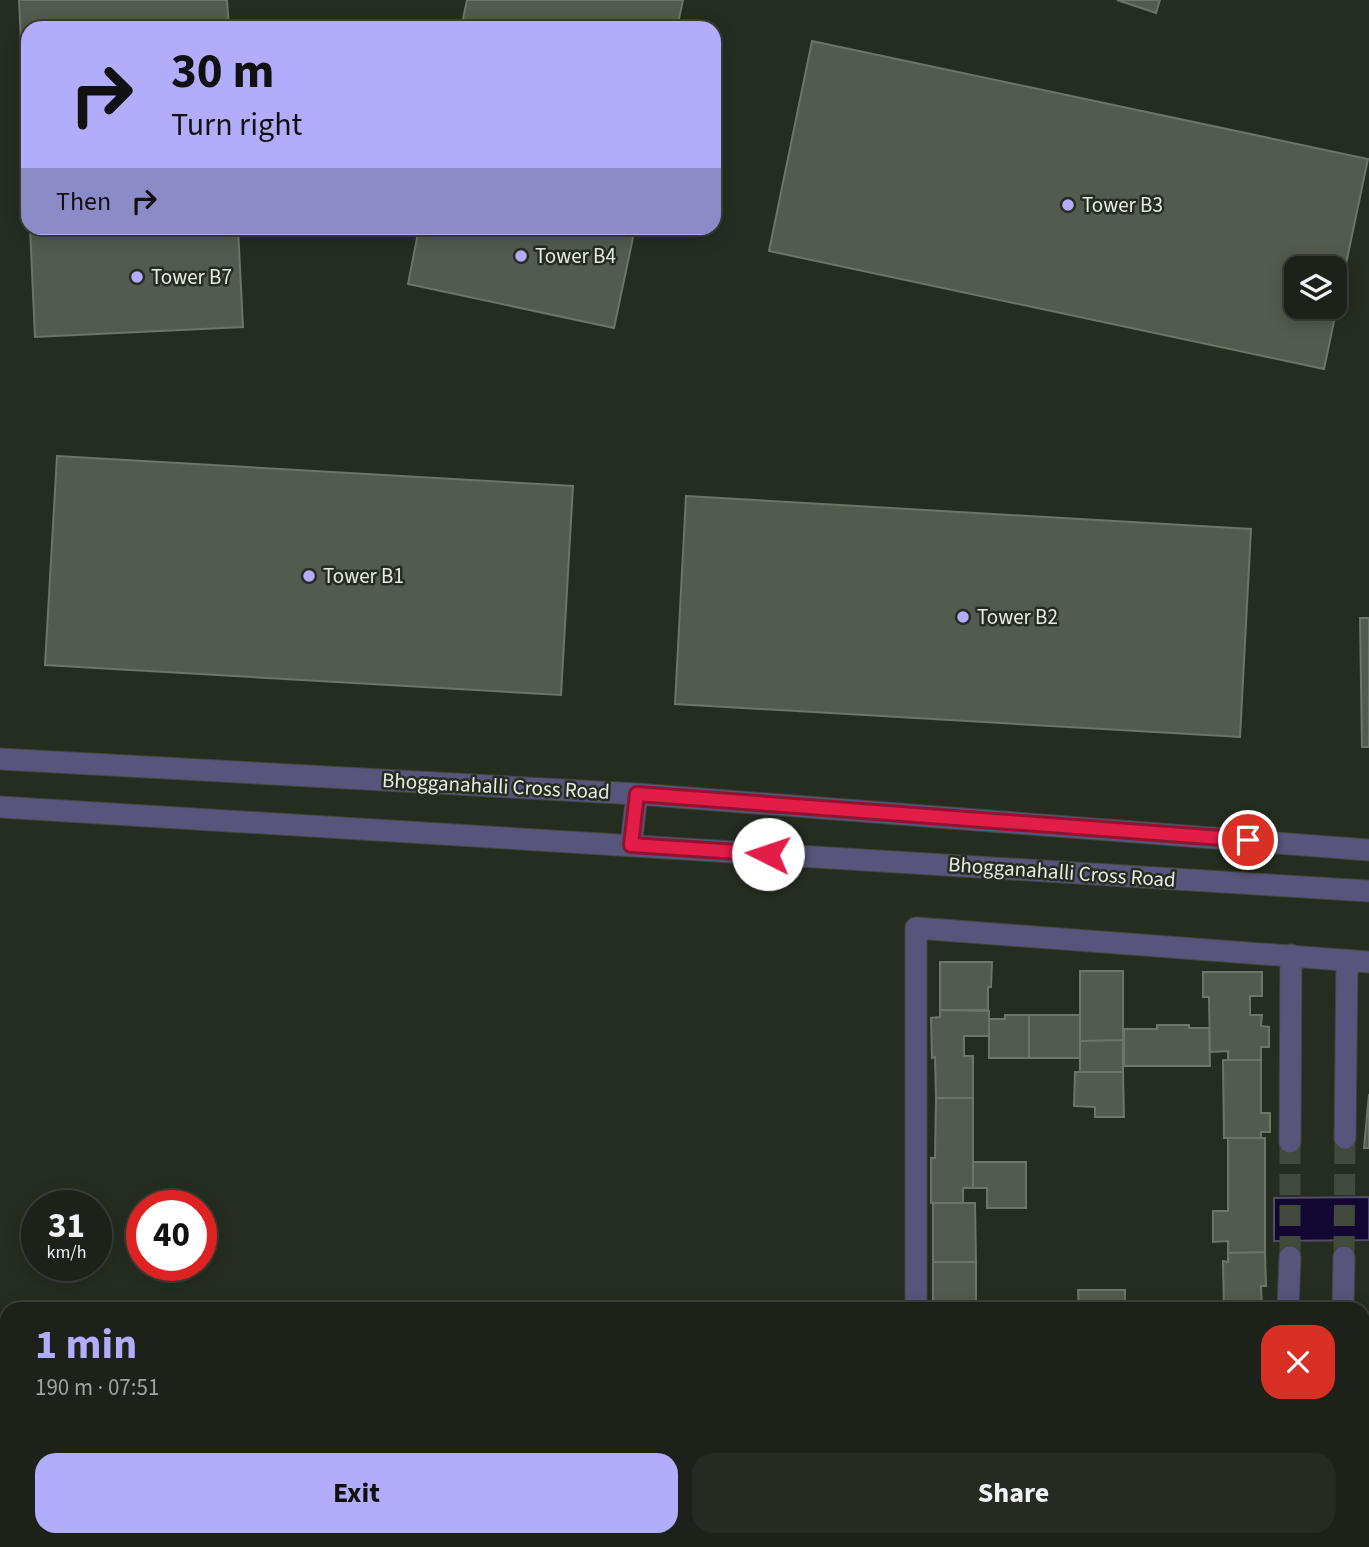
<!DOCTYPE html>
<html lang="en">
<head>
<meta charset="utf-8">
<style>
  body { margin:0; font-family:"Source Sans 3",sans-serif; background:#252a22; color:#f1f3f6; height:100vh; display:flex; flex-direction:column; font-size:26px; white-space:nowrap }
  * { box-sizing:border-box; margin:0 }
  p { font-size:23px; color:#a0a4a2 }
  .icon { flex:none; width:38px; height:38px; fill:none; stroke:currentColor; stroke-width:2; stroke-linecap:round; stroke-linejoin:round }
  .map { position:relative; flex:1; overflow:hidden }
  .sheet { position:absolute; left:0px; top:1302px; width:1370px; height:245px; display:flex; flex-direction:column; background:#1c2219; border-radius:21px 21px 0 0; box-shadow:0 4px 18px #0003,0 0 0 2px #3a3f38 }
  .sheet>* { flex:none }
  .banner { position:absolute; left:21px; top:21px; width:700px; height:214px; border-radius:21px; box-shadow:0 4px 18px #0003,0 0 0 2px #3a3f38; background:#b1adfa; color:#111; overflow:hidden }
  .controls { position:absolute; left:1284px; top:256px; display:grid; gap:14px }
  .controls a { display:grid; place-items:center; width:63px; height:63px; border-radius:14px; background:#1c2219; box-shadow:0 4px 18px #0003,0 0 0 2px #3a3f38; font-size:35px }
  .speed { position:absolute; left:21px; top:1190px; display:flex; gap:14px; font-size:35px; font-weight:700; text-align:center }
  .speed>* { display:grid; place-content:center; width:91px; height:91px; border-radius:50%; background:#1c2219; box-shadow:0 4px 18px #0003,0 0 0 2px #3a3f38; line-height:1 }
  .speed small { font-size:18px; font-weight:400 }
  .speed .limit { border:10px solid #d22; background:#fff; color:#111 }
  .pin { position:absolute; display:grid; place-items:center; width:60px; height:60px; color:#fff; margin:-30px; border:4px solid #fff; border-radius:50%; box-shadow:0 2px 7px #0007 }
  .me { position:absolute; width:77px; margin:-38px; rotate:274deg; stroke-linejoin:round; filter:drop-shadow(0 0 5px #0008) }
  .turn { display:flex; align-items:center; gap:24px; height:147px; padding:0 35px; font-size:32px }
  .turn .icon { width:91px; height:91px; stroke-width:2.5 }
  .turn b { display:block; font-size:49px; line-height:60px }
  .then { display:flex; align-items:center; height:66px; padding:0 35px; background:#0003; gap:14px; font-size:26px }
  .round { display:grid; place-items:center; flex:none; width:74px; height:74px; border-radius:21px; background:#252a22 }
  .head { display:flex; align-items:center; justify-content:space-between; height:119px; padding:0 35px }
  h1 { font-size:42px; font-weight:700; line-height:52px; color:#b1adfa }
  .button { display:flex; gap:14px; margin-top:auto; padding:14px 35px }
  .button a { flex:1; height:80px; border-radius:21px; background:#b1adfa; color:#111; font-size:28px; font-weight:700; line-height:80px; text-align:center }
  .button a+a { background:#252a22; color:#f1f3f6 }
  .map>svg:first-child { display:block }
  .water { fill:#110732; stroke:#514c67; stroke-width:2 }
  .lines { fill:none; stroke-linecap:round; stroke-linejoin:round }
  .stream { stroke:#514c67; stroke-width:9 }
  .building { fill:#525b4e; stroke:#6c7567; stroke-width:2; fill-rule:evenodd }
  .minor-tunnel { stroke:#424a3e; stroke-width:21; stroke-dasharray:21 10; stroke-linecap:butt }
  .minor-casing { stroke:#40483c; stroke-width:23 }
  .minor { stroke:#57557c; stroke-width:21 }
  .route-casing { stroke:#92132f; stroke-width:18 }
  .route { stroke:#e11d48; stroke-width:12 }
  .poi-dot { fill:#b1adfa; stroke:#252d21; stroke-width:2.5 }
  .labels { text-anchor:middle; stroke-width:5; stroke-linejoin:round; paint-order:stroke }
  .poi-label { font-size:21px; fill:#e7ece4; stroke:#252d21; text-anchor:start }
  .street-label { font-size:21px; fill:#e7ece4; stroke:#252d21 }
</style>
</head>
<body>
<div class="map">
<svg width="1369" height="1547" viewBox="0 0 1369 1547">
  <rect width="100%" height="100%" fill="#252d21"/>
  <path class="water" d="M1369 1197V1240L1274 1241V1198Z"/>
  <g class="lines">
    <path class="stream" d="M0 1455 7 1461"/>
  </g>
  <path class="building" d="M19 0H227L229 28H28V186Z
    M467 0H683L677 28H461Z
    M1117 0H1160L1156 13Z
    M812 41 1368 159 1324 369 769 251ZM1297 268H1335V306H1297Z
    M30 228H238L243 327 35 337Z
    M419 228H635L614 328 408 284Z
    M57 456 573 486 561 695 45 665Z
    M686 496 1251 529 1240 737 675 704Z
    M1360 618H1369V747H1362Z
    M940 962H992L991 987H988V1010H940Z
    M1080 971H1123V1040L1080 1041Z
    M1203 972H1262V996H1250V1015H1262L1261 1026 1269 1027V1047H1261V1060H1228V1051L1210 1052 1209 997H1203Z
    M940 1010 989 1011V1036H964V1056H973V1098H936L935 1057 932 1058 931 1018 940 1017Z
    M1005 1015H1029V1058H989V1019H1005Z
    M1029 1015H1080V1058H1029Z
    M1157 1025H1189V1028H1209L1210 1066H1124V1029H1157Z
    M1123 1040V1072H1080V1041Z
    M1223 1060H1261V1113H1270V1132H1261V1138H1224Z
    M1075 1072H1123L1124 1117H1095V1107L1074 1106Z
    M1369 1094V1148H1364Z
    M936 1098H973V1188H963V1203H931V1158H935Z
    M1228 1138H1265V1252L1228 1253V1241L1213 1242V1211H1228Z
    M973 1162H1026V1208H987V1188H973Z
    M933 1203H975L976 1262H933Z
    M1265 1252 1266 1286H1261L1262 1309H1224L1223 1261 1228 1262V1253Z
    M933 1262H976V1309H933Z
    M1078 1290H1125V1309H1079Z"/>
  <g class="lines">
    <path class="minor-tunnel" d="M1290 1257V1142
      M1344 1257 1345 1138"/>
    <g class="minor-casing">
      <path id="minor" d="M0 759 637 794 1369 850
        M0 807 1369 891
        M631 845 637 794
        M1345 1138 1347 961
        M1290 1142 1291 955
        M916 1309V928L1369 962
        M1288 1309 1290 1257
        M1343 1309 1344 1257
        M1363 1439 1369 1437"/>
    </g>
    <use href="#minor" class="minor"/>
  </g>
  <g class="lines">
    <g class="route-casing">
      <path id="route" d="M768 854 631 845 637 794 1248 840"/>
    </g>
    <use href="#route" class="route"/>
  </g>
  <g class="poi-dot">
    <circle cx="1068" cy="205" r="7"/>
    <circle cx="521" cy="256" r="7"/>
    <circle cx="137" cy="277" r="7"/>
    <circle cx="309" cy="576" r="7"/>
    <circle cx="963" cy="617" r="7"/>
  </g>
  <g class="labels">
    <g class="poi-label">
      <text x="1082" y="212">Tower B3</text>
      <text x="535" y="263">Tower B4</text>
      <text x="151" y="284">Tower B7</text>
      <text x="323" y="583">Tower B1</text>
      <text x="977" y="624">Tower B2</text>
    </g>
    <g class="street-label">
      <text transform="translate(496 786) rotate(3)" y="7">Bhogganahalli Cross Road</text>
      <text transform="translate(1062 872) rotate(4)" y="7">Bhogganahalli Cross Road</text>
    </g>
  </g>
</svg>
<div class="controls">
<a><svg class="icon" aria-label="layers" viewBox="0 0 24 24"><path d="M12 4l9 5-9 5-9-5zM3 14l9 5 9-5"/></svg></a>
</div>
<div class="speed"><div>31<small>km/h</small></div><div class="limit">40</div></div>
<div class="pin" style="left:1248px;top:840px;background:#d93025"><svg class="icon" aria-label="arrive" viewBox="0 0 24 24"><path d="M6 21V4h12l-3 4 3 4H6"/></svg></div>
<svg class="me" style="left:768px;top:854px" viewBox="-20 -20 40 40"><circle r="19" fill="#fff"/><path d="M0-13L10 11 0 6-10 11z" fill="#e11d48"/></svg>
<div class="banner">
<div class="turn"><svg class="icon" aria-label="right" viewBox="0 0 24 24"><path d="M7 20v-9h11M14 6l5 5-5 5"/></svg><div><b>30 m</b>Turn right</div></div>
<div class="then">Then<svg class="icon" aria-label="right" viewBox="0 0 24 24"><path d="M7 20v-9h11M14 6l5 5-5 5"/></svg></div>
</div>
<section class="sheet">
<div class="head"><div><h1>1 min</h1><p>190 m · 07:51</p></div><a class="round" style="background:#d93025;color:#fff"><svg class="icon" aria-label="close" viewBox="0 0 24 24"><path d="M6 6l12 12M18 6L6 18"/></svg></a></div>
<div class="button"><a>Exit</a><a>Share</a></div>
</section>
</div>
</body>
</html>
